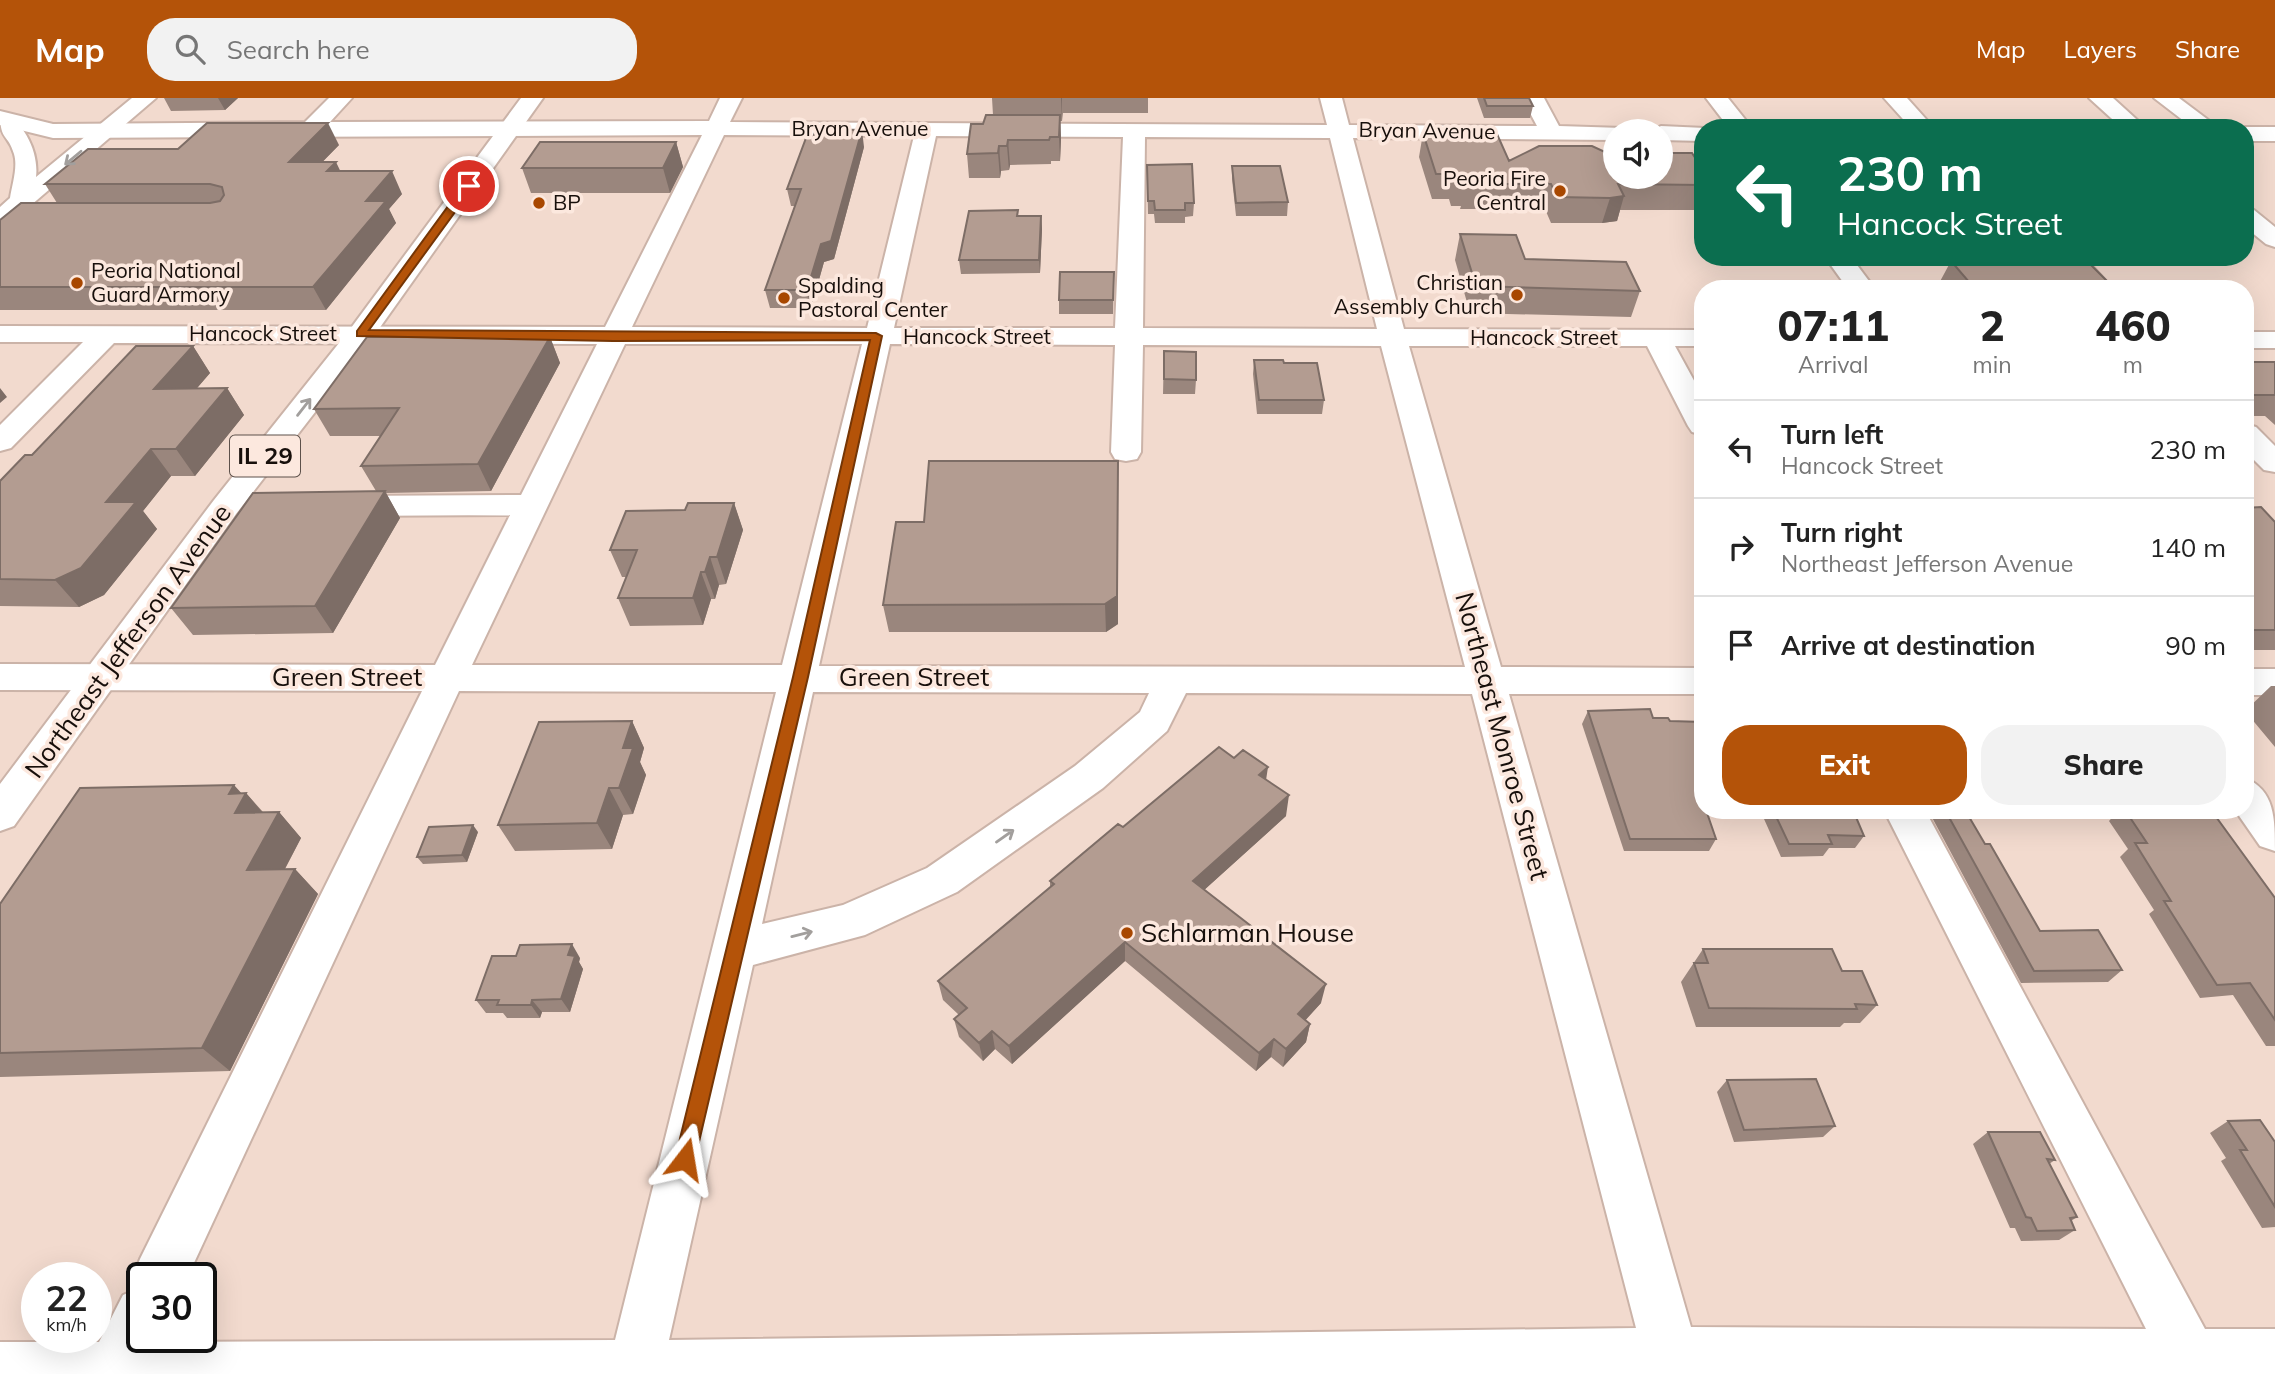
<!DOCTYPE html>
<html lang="en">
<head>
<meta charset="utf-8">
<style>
  body { margin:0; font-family:Mulish,sans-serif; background:#f2f2f2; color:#222; height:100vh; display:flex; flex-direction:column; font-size:26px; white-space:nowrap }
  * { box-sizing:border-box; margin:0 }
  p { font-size:23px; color:#767676 }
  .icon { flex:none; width:38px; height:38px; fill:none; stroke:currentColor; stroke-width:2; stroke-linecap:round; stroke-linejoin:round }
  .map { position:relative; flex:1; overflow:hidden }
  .sheet { position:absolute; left:1694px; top:182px; width:560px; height:539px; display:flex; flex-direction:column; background:#fff; border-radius:28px; box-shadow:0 7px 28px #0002 }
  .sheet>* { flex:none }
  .guide { position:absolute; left:1694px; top:21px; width:560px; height:147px; border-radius:28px; box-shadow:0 7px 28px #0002; background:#0b6e4f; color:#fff; overflow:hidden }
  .buttons { position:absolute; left:1603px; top:21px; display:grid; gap:14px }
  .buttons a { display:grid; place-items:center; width:70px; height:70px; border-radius:50%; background:#fff; box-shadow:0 7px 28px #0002; font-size:35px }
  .speed { position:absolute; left:21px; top:1164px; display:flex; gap:14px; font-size:35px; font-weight:700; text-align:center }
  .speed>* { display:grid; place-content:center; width:91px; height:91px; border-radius:50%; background:#fff; box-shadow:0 7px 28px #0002; line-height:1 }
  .speed small { font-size:18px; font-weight:400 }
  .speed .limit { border:4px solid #111; border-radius:10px; background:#fff; color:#111 }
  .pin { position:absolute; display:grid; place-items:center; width:60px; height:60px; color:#fff; margin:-30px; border:4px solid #fff; border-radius:50%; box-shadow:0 2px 7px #0007 }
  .me { position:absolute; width:77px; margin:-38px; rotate:14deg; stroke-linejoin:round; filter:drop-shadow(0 0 5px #0008) }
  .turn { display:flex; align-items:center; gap:24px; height:147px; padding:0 28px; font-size:32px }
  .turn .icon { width:91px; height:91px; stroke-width:2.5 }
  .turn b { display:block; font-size:49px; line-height:60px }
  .eta { display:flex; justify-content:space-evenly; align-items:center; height:119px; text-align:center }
  .eta b { font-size:42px; font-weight:800; line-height:49px }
  .primary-button { display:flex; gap:14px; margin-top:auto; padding:14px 28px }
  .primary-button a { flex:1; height:80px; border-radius:28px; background:#b45309; color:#fff; font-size:28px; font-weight:800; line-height:80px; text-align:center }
  .primary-button a+a { background:#f2f2f2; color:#222 }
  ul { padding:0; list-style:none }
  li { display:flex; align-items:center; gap:21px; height:98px; padding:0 28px; border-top:2px solid #e0e0e0 }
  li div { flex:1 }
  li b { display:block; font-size:26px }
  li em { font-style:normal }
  header { display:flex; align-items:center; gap:42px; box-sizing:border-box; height:98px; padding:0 35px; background:#b45309; color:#fff }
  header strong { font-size:33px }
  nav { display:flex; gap:38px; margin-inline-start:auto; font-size:24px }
  .search { width:490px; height:63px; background:#f2f2f2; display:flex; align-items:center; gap:18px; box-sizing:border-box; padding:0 24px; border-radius:28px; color:#767676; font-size:26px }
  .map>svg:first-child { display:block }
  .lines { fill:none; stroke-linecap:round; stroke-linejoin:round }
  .minor-casing { stroke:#cbb3a8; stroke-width:4 }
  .major-casing { stroke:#cbb3a8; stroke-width:4 }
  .minor { fill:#fff; fill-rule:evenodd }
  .major { fill:#fff; fill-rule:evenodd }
  .wall { fill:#9a867d }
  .shaded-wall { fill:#7d6d66 }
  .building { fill:#b39c91; stroke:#7d6d66; stroke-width:2 }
  .oneway { stroke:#a29f9d }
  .route { fill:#b45309; stroke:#753606; stroke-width:2 }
  .poi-dot { fill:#a84700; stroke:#fce8de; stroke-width:2.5 }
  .labels { text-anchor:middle; stroke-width:7; stroke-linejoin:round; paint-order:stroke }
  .far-street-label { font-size:21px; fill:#170f0b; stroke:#fce8de }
  .far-poi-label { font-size:21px; fill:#170f0b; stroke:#fce8de; text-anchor:start }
  .shield { fill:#fce8de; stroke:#5c504a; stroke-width:2 }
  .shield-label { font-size:24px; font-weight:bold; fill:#170f0b }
  .street-label { font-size:26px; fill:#170f0b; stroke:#fce8de }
  .poi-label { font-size:26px; fill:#170f0b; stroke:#fce8de; text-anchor:start }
</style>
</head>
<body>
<header>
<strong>Map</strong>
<div class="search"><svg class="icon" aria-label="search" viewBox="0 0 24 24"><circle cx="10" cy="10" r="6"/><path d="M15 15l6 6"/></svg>Search here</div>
<nav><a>Map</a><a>Layers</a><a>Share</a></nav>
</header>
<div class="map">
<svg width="2275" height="1276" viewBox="0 0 2275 1276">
  <rect width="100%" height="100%" fill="#f2dace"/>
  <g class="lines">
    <g class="minor-casing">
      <path id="minor" d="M329 0H352L330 24 709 23 720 0H742L730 24 1327 27 1320 0H1342L1349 27 1537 28 1522 0H1544L1559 28 1623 30 1625 33H1615V42L1353 40 1404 231 1703 232V248H1675L1703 299V337L1692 334 1688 328 1647 248H1409L1501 569 1703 570V596H1509L1691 1229 2146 1231 1884 712H1925L2205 1231H2275V1276H0V1244H99L123 1197 137 1191 132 1180 140 1161 422 593 0 592V566L435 567 510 417 343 418 332 415 327 408 332 401 343 398 521 397 597 246 114 245 11 350 0 353V327L83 244H0V228L605 229 702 37 53 40 0 27V13L53 26 305 24ZM724 37 914 38 867 230 632 229ZM936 38 1123 39 1115 230H894ZM1145 39 1330 40 1377 231 1143 230ZM625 246H862L782 567H472ZM890 246 1115 247 1111 354 1115 361 1126 363 1137 361 1141 354 1143 247 1381 248 1465 569 819 568ZM459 593 776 594 615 1242 157 1244 159 1239H142V1180H187ZM813 594 1149 595 1140 614 1075 668 927 770 843 807 762 826ZM1186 595 1472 596 1636 1230 669 1242 753 867 865 837 957 794 1103 690 1167 633Z
        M1706 0H1728L1752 30H1729Z
        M1884 0H1907L1934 30H1911Z
        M2089 0H2113L2146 30H2122Z
        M2154 0H2179L2219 30H2193Z
        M1661 28 1705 30 1703 43 1661 42V33H1651Z
        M2245 29H2275V43H2245Z
        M2245 110 2254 112 2275 129V149L2266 146 2245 129Z
        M1825 159H1851L1875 191H1848Z
        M2056 159H2084L2113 191H2085Z
        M2245 234H2275V250H2245Z
        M2245 326 2256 329 2275 348V374L2264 372 2245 353Z
        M2245 571H2275V597H2245Z
        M2245 680C2275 692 2275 721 2275 753L2260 748 2235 712H2245Z"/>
    </g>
    <g class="major-casing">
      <path id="major" d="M132 0H156L9 126 0 128V109L10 100C12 87 18 69 14 56 8 35 0 44 0 15 25 22 39 56 36 79Z
        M521 0H543L371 242 236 416 14 728 0 733V686L214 402 351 230Z"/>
    </g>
    <use href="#minor" class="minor"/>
    <use href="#major" class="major"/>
  </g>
  <path class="wall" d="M164 0H238L225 12 171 13Z
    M992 0H1148V15H1063L1062 23H1060L1061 41 1060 63H1051V66L1010 67 1009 72 1001 73 1000 80H969L967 56 993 17Z
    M1477 0H1529L1533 8 1530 20H1484Z
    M1423 35 1509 63 1607 55 1703 72V112H1620L1617 123 1602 125H1551L1545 111H1460L1461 108H1451L1449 101H1432L1419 59Z
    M676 44 683 69 670 95H531L522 70Z
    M339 47 322 64 340 73 402 96 389 111 396 125 326 212H0V122L57 105 45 86 178 51Z
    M864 49 834 161 824 164 811 210H770L765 192 795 108H791L787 91Z
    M1147 67 1194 105 1193 118 1185 119V125H1155L1154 116H1148Z
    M1232 68 1288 104 1287 118H1236L1232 81Z
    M1018 118H1041L1042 131 1040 175 961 176 959 162Z
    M1460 136 1525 161 1640 193 1631 219 1470 215 1455 162Z
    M1951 163 2115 191H1938L1937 189Z
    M1114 174 1113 216H1059V202Z
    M550 239 560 265 491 393 386 395 400 420 333 535 193 537 171 510 376 393 361 368 381 338H330L314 311Z
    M193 248 210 275 197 290H227L244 317 195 378H171L143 413 157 431 104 497 79 509 0 508V383L32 357Z
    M1164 253 1196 282 1195 296H1163Z
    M1254 262 1284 265 1324 302 1322 316H1257L1253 276Z
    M2245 264H2275V327L2265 318H2245Z
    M1118 363V526L1106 534H889L883 507 924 424Z
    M734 405 743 432 726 486 719 487 715 501H711L703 527 630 528 618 500 627 479H622L610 452 685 412Z
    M2245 410 2275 424V552H2245Z
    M2271 588H2275V649L2245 613Z
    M1588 613 1653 620 1670 623 1703 624V712L1716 741 1709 753H1624L1582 626Z
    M632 623 644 650 640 664 646 677 633 716 623 717 612 751 515 753 498 727Z
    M1266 682 1286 718 1204 792 1321 905 1305 922 1310 926 1306 944 1283 969 1271 959 1256 973 1125 863 1012 966 995 951 983 963 959 939 954 921 959 917 943 902 938 883 1050 790V783L1123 729Z
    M242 695H246L263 714H279L301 740 285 771H295L318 796 230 973 0 979V806Z
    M1760 712H1853L1864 738 1855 750H1829L1823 758 1781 759Z
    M1928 712H1965L1985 746 2040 833 2122 872 2108 884 2021 885Z
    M2119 712H2211L2275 800V948H2266L2233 897 2200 900 2149 816 2154 812 2120 759 2128 751 2109 723Z
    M478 734 467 764 423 766 417 759Z
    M1703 851 1842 873 1877 907 1860 925H1844L1840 929H1696L1681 884Z
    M580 860 579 864 583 871 570 914H542L540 920H507L503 915H486L476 902Z
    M1727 982 1835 1028 1823 1039 1734 1044 1717 994Z
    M2228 1023 2275 1044V1129L2262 1130 2221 1063 2226 1060 2210 1035Z
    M1988 1034 2055 1062 2049 1066 2077 1119 2071 1123 2075 1132 2059 1142 2021 1143 2015 1130H2010L1973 1046Z"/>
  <path class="shaded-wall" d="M218 0H238L225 12Z
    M1061 0H1062V23Z
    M1060 17 1061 41 1060 63 1059 39Z
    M328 25 339 47 300 87 289 64Z
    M862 32 864 49 834 161 824 164 811 210 807 192 821 146Z
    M1008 42 1010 67 1009 72 1007 48Z
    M676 44 683 69 670 95 663 70Z
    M999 48 1001 73 1000 80 998 55Z
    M336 64 347 87 327 73Z
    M392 73 402 96 389 111 396 125 326 212 313 189 366 103Z
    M1624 98 1617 123 1602 125 1610 100Z
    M1041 118 1042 131 1040 175 1039 162Z
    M550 239 560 265 491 393 478 366Z
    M193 248 210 275 173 318 154 291Z
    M0 290 7 299 0 305Z
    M227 290 244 317 195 378 176 351Z
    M151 351 171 378 143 413 157 431 104 497 79 509 55 482 106 404Z
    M1118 363V526L1106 534 1105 506Z
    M385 393 400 420 333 535 315 508Z
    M734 405 743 432 726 486 717 459Z
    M710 459 719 487 715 501 705 474Z
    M701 474 711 501 703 527 693 500Z
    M632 623 644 650 640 664 646 677 633 716 619 690 623 650Z
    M1268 669 1265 689 1259 677Z
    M234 687 244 698 246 695 269 722 235 715 229 696Z
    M609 690 623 717 612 751 597 725Z
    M1289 697 1286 718 1192 803 1193 783Z
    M279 714 301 740 271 797 247 772Z
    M473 727 478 734 467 764 462 757Z
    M295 771 318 796 230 973 202 950Z
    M1125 844V863L1012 966 1009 948Z
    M572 846 580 860 579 864 583 871 570 914 561 901 568 857Z
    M1326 886 1321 905 1294 935 1298 916Z
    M532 902 542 914 540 920 531 907Z
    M1310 926 1306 944 1283 969 1286 951Z
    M992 933 995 951 983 963 979 945Z
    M1274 941 1271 959 1256 973 1259 955Z"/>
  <path class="building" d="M1484 0H1529L1533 8H1487Z
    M986 17H1060L1059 39H1050L1049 42H1008L1007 48H999L998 55 967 56 971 26H983Z
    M207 25H328L289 64H336L327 73H392L366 103H386L313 189H0V122L21 105H210L220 103 224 97 222 89 210 86H45L88 51H178Z
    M816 31 862 32 831 143 821 146 807 192H765L801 91H787L806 40H813Z
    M1423 35 1497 36 1509 63 1539 48H1592L1607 55H1615V79H1661V55H1692L1703 72V87L1618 86 1624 98 1610 100 1557 99 1551 86H1465L1470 83H1456L1454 76H1436Z
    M540 44H676L663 70H522Z
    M1192 66 1194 105H1185V112H1155L1154 103H1148L1147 67Z
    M1232 68H1280L1288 104 1236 105Z
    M1018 112 1017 118H1041L1039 162H959L969 113Z
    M1460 136 1516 137 1525 161 1626 164 1640 193 1476 188Z
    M1951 163 2089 165 2115 191H1975Z
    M1060 174H1114L1113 202H1059Z
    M367 239H550L478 366 361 368 399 310 314 311Z
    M136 248H193L154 291 227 290 176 351H151L106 404H136L81 470 55 482 0 481V383L25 357H32Z
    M1164 253 1196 254V282L1164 281Z
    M1254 262H1283L1284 265H1317L1324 302H1259Z
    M2245 264H2275V297H2245Z
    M929 363H1118L1117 498 1105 506 883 507 896 424H924Z
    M385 393 315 508 171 510 253 395Z
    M688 405H734L717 459H710L705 474H701L693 500H618L637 452H610L626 413 685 412Z
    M2261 409 2275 424V532H2245V410Z
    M1650 611 1653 620H1668L1670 623 1703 624V695H1699L1703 705V712H1706L1716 741H1630L1588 613Z
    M632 623 623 650H633L619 690H609L597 725 498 727 539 624Z
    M1219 649 1234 660 1243 652 1268 669 1259 677 1289 697 1193 783 1326 886 1298 916 1310 926 1286 951 1274 941 1259 955 1125 844 1009 948 992 933 979 945 954 921 967 910 938 883 1054 786 1050 783 1118 726 1123 729Z
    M234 687 229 696 246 695 235 715 279 714 247 772 295 771 202 950 0 955V806L80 690Z
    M1773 712H1853L1864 738 1828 737 1832 746H1789Z
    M1945 712H1965L1985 746H1990L2040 833 2098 832 2122 872 2034 873Z
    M2125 712H2211L2275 800V922L2250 885 2217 887 2164 803H2171L2135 745H2147Z
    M473 727 462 757 417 759 429 729Z
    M572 846 568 857 575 858 561 901 532 902 531 907H497L499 902H476L492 858H516L520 847Z
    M1703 851H1832L1842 873H1862L1877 907 1855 906 1857 911 1709 910 1694 865H1708Z
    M1816 981 1835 1028 1744 1032 1727 982Z
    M2260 1022 2275 1044V1109L2240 1052H2247L2228 1023Z
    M1988 1034H2040L2055 1062 2047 1061 2077 1119 2070 1120 2075 1132 2037 1133 2031 1120 2026 1119Z"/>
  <defs><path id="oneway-shaft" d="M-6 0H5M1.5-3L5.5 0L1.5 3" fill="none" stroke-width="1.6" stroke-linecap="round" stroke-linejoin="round" transform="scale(1.75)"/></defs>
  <g class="oneway">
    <use href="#oneway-shaft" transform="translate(73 60) rotate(140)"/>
    <use href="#oneway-shaft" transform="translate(304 309) rotate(-52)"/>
    <use href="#oneway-shaft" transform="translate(1005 738) rotate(-35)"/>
    <use href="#oneway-shaft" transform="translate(802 836) rotate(-14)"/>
  </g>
  <path class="route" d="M465 85 474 88 369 232 876 235 882 238 808 579 695 1061 692 1068 685 1071 678 1068 675 1061 793 579 870 242 613 243 357 238V233Z"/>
  <g class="poi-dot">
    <circle cx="1560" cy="93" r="7"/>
    <circle cx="539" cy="105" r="7"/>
    <circle cx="77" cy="185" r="7"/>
    <circle cx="1517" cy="197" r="7"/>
    <circle cx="784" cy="200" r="7"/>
    <circle cx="1127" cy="835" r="7"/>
  </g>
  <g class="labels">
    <g class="far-street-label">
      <text x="860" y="38">Bryan Avenue</text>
      <text transform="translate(1427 33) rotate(1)" y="7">Bryan Avenue</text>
      <text x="263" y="243">Hancock Street</text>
      <text x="977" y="246">Hancock Street</text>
      <text x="1544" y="247">Hancock Street</text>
    </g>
    <g class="far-poi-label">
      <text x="1546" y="88" text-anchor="end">Peoria Fire<tspan x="1546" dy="24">Central</tspan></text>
      <text x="553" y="112">BP</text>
      <text x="91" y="180">Peoria National<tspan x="91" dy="24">Guard Armory</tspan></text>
      <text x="1503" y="192" text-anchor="end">Christian<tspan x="1503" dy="24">Assembly Church</tspan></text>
      <text x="798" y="195">Spalding<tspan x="798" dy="24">Pastoral Center</tspan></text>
    </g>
    <rect class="shield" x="230" y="337.5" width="70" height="41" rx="5"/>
    <g class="shield-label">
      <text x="265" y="366">IL 29</text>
    </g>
    <g class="street-label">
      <text transform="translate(128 543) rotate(-54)" y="9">Northeast Jefferson Avenue</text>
      <text x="347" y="588">Green Street</text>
      <text x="914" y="588">Green Street</text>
      <text transform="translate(1502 638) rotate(75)" y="9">Northeast Monroe Street</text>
    </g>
    <g class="poi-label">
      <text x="1141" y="844">Schlarman House</text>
    </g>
  </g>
</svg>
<div class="buttons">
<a><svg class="icon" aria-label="sound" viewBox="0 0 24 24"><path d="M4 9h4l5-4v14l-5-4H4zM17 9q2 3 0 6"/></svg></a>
</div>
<div class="speed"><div>22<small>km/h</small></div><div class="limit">30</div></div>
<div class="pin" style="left:469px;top:88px;background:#d93025"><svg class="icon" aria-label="arrive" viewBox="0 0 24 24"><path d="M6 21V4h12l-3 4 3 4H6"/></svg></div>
<svg class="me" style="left:685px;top:1061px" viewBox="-20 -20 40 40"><path d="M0-17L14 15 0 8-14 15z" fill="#b45309" stroke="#fff" stroke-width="4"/></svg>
<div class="guide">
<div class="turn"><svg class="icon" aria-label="left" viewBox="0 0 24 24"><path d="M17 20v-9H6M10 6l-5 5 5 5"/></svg><div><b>230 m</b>Hancock Street</div></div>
</div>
<section class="sheet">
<div class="eta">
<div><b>07:11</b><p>Arrival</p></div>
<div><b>2</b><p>min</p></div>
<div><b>460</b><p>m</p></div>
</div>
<ul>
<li><svg class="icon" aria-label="left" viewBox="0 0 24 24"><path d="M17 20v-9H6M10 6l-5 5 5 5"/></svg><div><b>Turn left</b><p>Hancock Street</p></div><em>230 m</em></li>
<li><svg class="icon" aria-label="right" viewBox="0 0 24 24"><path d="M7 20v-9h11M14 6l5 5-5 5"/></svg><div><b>Turn right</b><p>Northeast Jefferson Avenue</p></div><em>140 m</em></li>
<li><svg class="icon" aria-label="arrive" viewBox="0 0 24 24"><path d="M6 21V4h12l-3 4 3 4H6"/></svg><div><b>Arrive at destination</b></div><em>90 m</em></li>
</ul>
<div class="primary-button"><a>Exit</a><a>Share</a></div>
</section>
</div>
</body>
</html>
